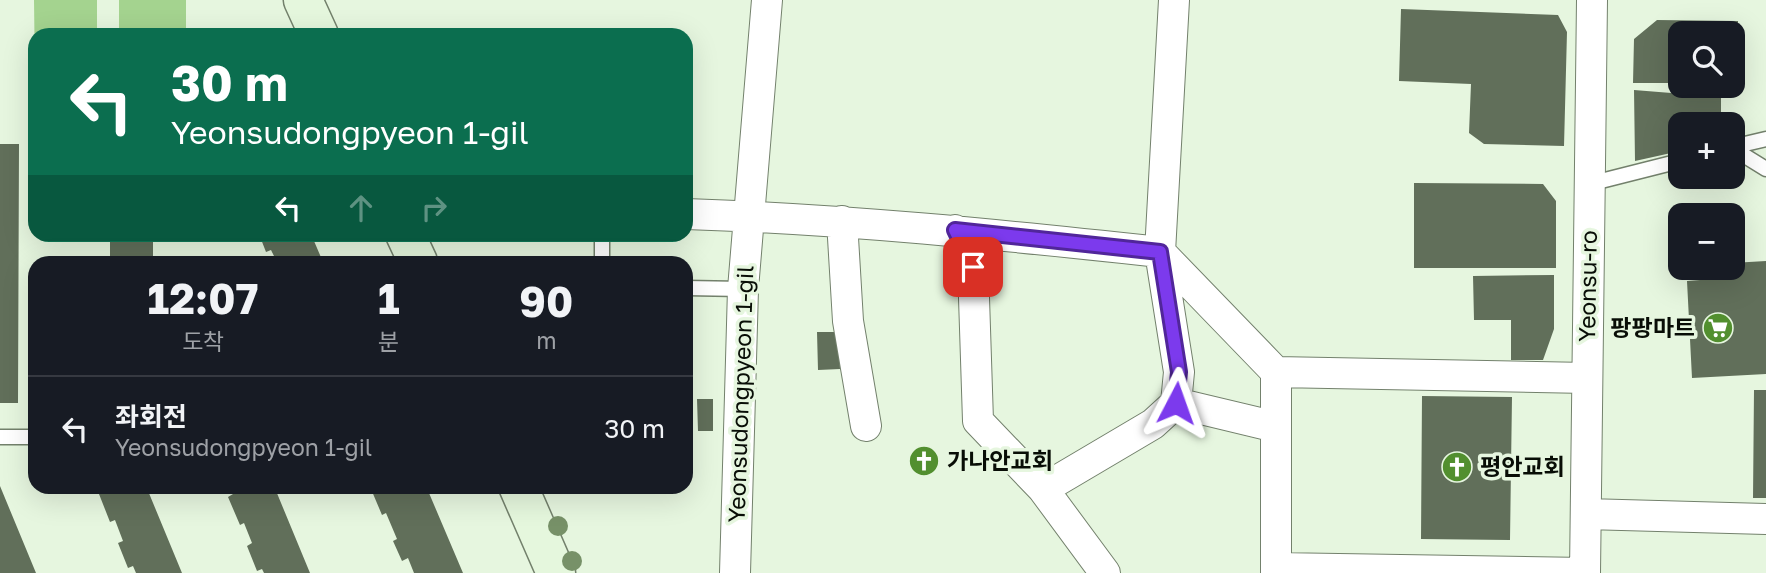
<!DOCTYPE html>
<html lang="ko">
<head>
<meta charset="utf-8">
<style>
  body { margin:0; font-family:"Golos Text","Noto Sans KR",sans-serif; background:#20242c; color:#f1f3f6; height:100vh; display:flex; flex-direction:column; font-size:26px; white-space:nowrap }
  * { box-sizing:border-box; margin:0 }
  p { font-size:23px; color:#9ea1a6 }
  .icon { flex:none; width:38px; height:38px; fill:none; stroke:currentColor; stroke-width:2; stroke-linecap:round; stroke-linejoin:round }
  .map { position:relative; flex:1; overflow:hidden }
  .panel { position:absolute; left:28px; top:256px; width:665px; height:238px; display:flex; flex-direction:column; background:#171b24; border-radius:21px; box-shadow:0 7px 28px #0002 }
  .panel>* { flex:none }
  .banner { position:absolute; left:28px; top:28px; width:665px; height:214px; border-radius:21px; box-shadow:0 7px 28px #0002; background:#0b6e4f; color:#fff; overflow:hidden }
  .fabs { position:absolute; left:1668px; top:21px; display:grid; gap:14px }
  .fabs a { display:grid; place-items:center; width:77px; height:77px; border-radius:14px; background:#171b24; box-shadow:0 7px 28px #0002; font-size:35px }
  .pin { position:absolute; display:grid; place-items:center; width:60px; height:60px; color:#fff; margin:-30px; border-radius:14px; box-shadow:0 4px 10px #0006 }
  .me { position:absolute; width:77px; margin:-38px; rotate:4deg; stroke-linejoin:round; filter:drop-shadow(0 0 5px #0008) }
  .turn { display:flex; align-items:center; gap:24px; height:147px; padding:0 28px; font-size:32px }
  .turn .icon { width:91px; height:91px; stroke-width:2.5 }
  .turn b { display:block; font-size:49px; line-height:60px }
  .lanes { display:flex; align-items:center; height:66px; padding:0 28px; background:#0003; justify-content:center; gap:35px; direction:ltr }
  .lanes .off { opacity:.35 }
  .eta { display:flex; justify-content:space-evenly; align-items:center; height:119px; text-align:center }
  .eta b { font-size:42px; font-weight:700; line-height:49px }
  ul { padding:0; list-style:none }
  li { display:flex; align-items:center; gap:21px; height:105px; padding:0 28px; border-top:2px solid #363941 }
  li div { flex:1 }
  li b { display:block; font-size:26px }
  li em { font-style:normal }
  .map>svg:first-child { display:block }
  .grass { fill:#a4d38f }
  .building { fill:#616f5a }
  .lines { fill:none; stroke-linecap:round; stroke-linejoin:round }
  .lane-casing { stroke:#73816c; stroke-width:17 }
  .street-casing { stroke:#73816c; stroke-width:32 }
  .secondary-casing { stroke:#73816c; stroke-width:41 }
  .lane { stroke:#fff; stroke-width:14 }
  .street { stroke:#fff; stroke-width:30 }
  .secondary { stroke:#e5f7dd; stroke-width:38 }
  .tree { fill:#779168 }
  .route-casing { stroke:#51269a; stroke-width:18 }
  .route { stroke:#7c3aed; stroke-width:12 }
  .labels { text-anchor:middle; stroke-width:7; stroke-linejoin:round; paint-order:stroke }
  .street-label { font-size:23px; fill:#080d06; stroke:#e6f6df }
  .poi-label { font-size:23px; font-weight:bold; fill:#080d06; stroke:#e6f6df; text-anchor:start }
</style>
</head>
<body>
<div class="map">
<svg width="1766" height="573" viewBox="0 0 1766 573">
  <rect width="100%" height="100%" fill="#e6f6df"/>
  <path class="grass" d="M34 0H97V35H35V78Z
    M119 0H186V35H119Z"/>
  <path class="building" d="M1401 9 1558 15 1567 32 1564 146 1484 144 1469 133 1471 84 1399 81Z
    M1657 20 1738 21V84H1732V33H1680V83H1633L1634 39Z
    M1634 90 1721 97V124H1680V151L1635 161Z
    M0 144H19L18 403H0Z
    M1414 183 1543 184 1556 201V268H1414Z
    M105 234H153V262H110V241H105Z
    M259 234H311L323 262H277L271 250 266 252Z
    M1766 261V374L1692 378 1687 281 1700 280V268H1732V263Z
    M1554 275V329L1543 360H1511V320H1474L1473 276Z
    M817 332H839L840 369 818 370Z
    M1754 390H1766V498H1753Z
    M1422 396 1512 397 1510 540 1421 539Z
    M697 399H713V431H698Z
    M0 486 36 573H0Z
    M102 486H146L182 573H136L133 566 128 568 118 543 123 541 115 520 110 522 99 494 104 492Z
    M230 486H274L310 573H264L262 569 257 571 247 546 252 543 244 523 240 525 228 497 233 494Z
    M376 486H426L463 573H414L408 558 402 561 393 541 397 539 386 513 382 515 371 489Z"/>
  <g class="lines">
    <g class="lane-casing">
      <path id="lane" d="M1732 147 1766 139
        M1732 148 1766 169
        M1589 184 1680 161
        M602 262V234
        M686 288 743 289
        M0 437H35"/>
    </g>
    <g class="street-casing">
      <path id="street" d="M1174 0 1160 252 1276 372V573
        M686 214C845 219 1002 235 1160 252L1179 372 1176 403 1153 424 1043 489
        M842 221 848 321 866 426
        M955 230 973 267 978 421 1043 489 1105 573
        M1276 372 1587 378
        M1176 403 1276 427
        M1586 514 1766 519
        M1276 568 1585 573 1592 0
        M735 573 743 289 767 0"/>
    </g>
    <g class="secondary-casing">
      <path id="secondary" d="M303 0 319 35
        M405 234 418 262
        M518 486 556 573"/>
    </g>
    <use href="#lane" class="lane"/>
    <use href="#street" class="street"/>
    <use href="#secondary" class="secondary"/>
  </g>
  <g class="tree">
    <circle cx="558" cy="526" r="10"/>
    <circle cx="572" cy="561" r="10"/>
  </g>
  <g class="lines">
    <g class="route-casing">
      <path id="route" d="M973 267 955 230 1160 252 1179 372 1176 403"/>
    </g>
    <use href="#route" class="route"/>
  </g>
  <defs>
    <g id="supermarket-disc" transform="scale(1.575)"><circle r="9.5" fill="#528f2f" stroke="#e6f6df"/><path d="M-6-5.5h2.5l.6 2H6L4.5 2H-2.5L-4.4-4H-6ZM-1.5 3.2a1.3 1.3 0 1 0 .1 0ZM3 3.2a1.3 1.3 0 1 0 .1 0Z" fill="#fff"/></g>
    <g id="church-disc" transform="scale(1.575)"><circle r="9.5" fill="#528f2f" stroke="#e6f6df"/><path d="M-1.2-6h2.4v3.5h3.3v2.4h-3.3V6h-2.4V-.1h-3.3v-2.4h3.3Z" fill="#fff"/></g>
  </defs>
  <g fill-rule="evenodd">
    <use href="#supermarket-disc" x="1718" y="328"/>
    <use href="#church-disc" x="924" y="461"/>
    <use href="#church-disc" x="1457" y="467"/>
  </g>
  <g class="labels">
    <g class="street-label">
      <text transform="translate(1588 286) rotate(-89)" y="8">Yeonsu-ro</text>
      <text transform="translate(741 394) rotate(-88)" y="8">Yeonsudongpyeon 1-gil</text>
    </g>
    <g class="poi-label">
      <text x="1695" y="336" text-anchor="end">팡팡마트</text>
      <text x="947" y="469">가나안교회</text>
      <text x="1480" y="475">평안교회</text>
    </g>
  </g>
</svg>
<div class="fabs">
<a><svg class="icon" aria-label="search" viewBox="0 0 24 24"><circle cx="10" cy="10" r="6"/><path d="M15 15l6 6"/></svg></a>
<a>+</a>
<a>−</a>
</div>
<div class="pin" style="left:973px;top:267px;background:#d93025"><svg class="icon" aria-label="arrive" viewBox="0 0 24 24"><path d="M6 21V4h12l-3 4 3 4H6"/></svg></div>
<svg class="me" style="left:1176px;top:403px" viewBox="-20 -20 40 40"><path d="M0-17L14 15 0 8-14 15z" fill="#7c3aed" stroke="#fff" stroke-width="4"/></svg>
<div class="banner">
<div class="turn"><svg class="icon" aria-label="left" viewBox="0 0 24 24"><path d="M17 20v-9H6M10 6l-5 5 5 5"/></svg><div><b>30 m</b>Yeonsudongpyeon 1-gil</div></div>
<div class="lanes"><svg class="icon" aria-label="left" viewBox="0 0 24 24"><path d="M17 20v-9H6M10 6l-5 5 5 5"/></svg><svg class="icon off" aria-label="ahead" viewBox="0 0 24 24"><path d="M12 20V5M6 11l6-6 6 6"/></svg><svg class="icon off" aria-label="right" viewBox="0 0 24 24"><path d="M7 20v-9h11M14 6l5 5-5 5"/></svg></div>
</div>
<section class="panel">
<div class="eta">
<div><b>12:07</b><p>도착</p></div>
<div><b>1</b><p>분</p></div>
<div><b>90</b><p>m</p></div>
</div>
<ul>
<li><svg class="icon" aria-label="left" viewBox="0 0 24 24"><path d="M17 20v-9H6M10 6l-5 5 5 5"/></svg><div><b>좌회전</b><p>Yeonsudongpyeon 1-gil</p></div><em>30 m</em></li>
</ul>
</section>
</div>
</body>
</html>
